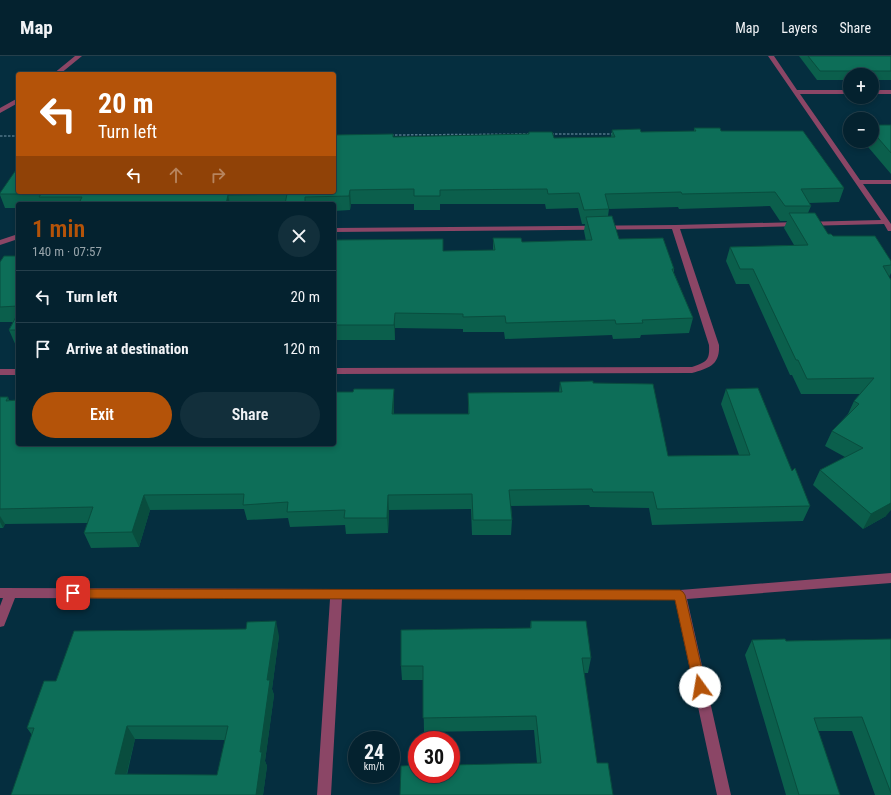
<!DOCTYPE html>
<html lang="en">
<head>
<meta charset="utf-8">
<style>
  body { margin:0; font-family:"Roboto Condensed",sans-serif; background:#122f3b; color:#f1f3f6; height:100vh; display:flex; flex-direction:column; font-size:15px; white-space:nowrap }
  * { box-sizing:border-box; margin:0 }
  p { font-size:13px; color:#97a4aa }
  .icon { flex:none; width:22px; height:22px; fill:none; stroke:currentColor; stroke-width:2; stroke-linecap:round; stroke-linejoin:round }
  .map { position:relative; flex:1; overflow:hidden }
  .drawer { position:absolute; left:16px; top:146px; width:320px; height:244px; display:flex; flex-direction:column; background:#04222f; border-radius:4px; box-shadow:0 2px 6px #0003,0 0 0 1px #253f4b }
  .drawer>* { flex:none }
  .hud { position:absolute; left:16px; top:16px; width:320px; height:122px; border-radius:4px; box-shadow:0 2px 6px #0003,0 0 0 1px #253f4b; background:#b45309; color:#fff; overflow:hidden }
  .buttons { position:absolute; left:843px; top:12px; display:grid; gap:8px }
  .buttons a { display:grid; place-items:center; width:36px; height:36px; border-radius:50%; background:#04222f; box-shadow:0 2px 6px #0003,0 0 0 1px #253f4b; font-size:20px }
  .speed { position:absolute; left:348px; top:675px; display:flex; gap:8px; font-size:20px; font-weight:700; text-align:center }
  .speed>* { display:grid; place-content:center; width:52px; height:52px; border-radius:50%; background:#04222f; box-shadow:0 2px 6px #0003,0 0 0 1px #253f4b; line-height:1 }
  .speed small { font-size:10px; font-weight:400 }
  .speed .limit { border:6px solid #d22; background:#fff; color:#111 }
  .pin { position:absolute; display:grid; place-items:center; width:34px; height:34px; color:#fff; margin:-17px; border-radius:8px; box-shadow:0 2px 6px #0006 }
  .me { position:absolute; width:44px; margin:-22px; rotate:347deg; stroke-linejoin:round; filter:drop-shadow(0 0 3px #0008) }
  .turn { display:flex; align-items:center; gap:14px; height:84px; padding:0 16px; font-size:18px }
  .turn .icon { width:52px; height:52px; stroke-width:2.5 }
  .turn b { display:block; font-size:28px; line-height:34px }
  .lanes { display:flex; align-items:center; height:38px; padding:0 16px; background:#0003; justify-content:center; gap:20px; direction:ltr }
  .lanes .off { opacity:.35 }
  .round { display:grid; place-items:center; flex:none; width:42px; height:42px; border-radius:21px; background:#122f3b }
  .headline { display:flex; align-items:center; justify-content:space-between; height:68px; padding:0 16px }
  h1 { font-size:24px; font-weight:600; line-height:30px; color:#b45309 }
  .cta { display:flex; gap:8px; margin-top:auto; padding:8px 16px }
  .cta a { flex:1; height:46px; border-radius:24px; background:#b45309; color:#fff; font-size:16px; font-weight:600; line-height:46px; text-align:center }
  .cta a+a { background:#122f3b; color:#f1f3f6 }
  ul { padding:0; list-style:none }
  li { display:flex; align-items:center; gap:12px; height:52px; padding:0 16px; border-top:1px solid #253f4b }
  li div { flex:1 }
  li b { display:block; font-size:15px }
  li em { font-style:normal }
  header { display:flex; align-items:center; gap:24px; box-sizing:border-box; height:56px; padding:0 20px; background:#04222f; border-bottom:1px solid #253f4b }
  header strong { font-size:19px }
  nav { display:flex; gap:22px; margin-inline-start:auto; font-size:14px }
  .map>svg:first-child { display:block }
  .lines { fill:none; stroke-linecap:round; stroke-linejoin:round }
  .path { stroke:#507688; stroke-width:1.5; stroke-dasharray:2.5 1.5; stroke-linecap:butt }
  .minor { fill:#8b4666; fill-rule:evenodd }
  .wall { fill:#0b5f4c; fill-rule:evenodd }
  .shaded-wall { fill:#094d3e }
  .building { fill:#0d6e58; stroke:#094d3e; fill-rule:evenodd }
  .route { fill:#b45309; stroke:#753606 }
</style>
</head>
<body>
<header>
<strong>Map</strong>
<nav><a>Map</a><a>Layers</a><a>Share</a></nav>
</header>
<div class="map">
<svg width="891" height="739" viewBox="0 0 891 739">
  <rect width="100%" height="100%" fill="#052e3f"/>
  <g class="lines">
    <path class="path" d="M551 78H614
      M391 79 532 78
      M0 80H18"/>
    <path class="minor" d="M75 0H82L60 18H53Z
      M768 0H774L797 34H850V38H800L860 124H891V128H863L891 168V175H888L884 168 680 173 719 289C720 309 709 312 692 317L334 318V312L692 311C706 306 710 305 709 289L672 173 334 176V172L675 169 881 164Z
      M872 34H891V38H872Z
      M18 42V47L0 57V52Z
      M18 178V183L0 189V184Z
      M0 313H18V319H0Z
      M891 517V527L687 543 731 739H717L675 544 342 543 331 739H317L330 543 15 542 4 570 0 571V550L3 542H0V532L680 534Z"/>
  </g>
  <path class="wall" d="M799 0H891V24H872V19H850V24H817Z
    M872 69H891V118L863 85H872Z
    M694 72 721 75 844 132 839 146 809 147 811 150 808 157 828 178 833 180 891 205V217L889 221 886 460 863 473 813 429 820 414 845 401 825 390 832 375 848 358 854 345 861 338H801L792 319H790L749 228H736L726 205 730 191 794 189 784 172 787 165H780L770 150 679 153 678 151 609 153 608 160 619 183 674 213V217L693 262 689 277 641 279 640 282 613 283 612 279 505 283 504 276H463V273L395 272V284H334V184L443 195 493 194V182L522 186 586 185 584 175 585 168H582L578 152 546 153 545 148H440V154H414V148H351L350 154 334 155V148H18V152H5L0 139V137L393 81 528 78 529 76 554 82 611 81 612 74 641 76 694 75Z
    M18 200V290H16L9 274 13 266H0V206Z
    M560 326 593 327 668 400 739 399 721 348 726 333 792 415 810 450 803 465 652 469 649 452 590 451 589 449 511 450 512 464 511 479H472L471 453 389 454 388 477 346 478 345 469 290 471 288 462 247 464 244 453 150 454 139 491 91 492 84 477 88 467 5 468 3 472H0V341H8L9 344 353 336 394 333V358H468V337L559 336Z
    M531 565 591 602 588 617H584L597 707H537L534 674 424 676 423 624H402L401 610 530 572Z
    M279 580 272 633 274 639 265 705 267 710 263 739H11L32 679 27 672 56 625ZM135 683 225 684 217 719H127Z
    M891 583V739H875L852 675H818L840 739H786L745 599 752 584 786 585Z"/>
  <path class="shaded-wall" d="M350 134 351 148 350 154 349 140Z
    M228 139 230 148H226Z
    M395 257V284L394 269Z
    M394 333V348L393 374 392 358Z
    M144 439 150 454 139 491 132 476Z
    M388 439 389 454 388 477 387 462Z
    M891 447V454L886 460 863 473 871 458Z
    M0 460 5 468 3 472 0 466Z
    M276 565 279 580 272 633 274 639 265 705 267 710 263 739H256L267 624Z
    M127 670 135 683 123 732 115 718Z"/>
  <path class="building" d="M808 0H891V15H820Z
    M872 69H891V97L872 75Z
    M694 72H720L721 75H803L844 132 801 133 811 150H785L775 136 682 138 681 136 605 138 609 153 584 154 579 137 548 138 547 133 440 134V140H414V133L350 134 349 140 305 141V148H285L287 138 228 139 226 148H80L81 145H80L82 141H39L41 138H0V137L18 111V136H334V79L393 78V81L529 78V76H552L554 82 615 81 612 74 640 73 641 76 696 75Z
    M789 157H815L828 178H831L833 180H875L891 205V209L883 210 891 224V447L871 458 820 414 863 392 832 375 859 348 854 345 874 322 807 323 798 304H796L753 213H740L730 191 808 189Z
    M612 160 619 183 663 182 674 213H672L693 262 642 264 643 267 616 268 615 264 506 267 505 260 463 261V258L395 257 394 269H334V184L443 183V195L495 194 493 182H521L522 186 592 184 586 161Z
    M4 200H18V250L0 251V206Z
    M18 257V274H9Z
    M593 325V327L653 328 668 400 750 399 726 333 758 332 792 415 795 412 810 450 657 453 653 436H593L592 433 509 434 512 464H473L472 438 388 439 387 462H344L345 454 287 456 288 446 243 449 244 438 144 439 132 476 84 477 93 451 0 453V341H8L6 345 18 344V388H334V336H353L354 333H394L392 358H469L468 337 562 336 560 326Z
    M276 565 267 624H270L260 696H262L256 739H11L34 672H27L44 625H56L74 575 246 573 247 566ZM127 670H228L217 719 115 718Z
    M531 565H586L591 602H582L597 707H608L613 739H400L401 710 417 709V718H451V709L541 707 536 660 423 662V610H401V574L531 572Z
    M785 583 786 585 891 583V737L862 661 814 662 840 739H799L752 584Z"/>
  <path class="route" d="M73 533 680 534 683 536 685 539 706 631 704 635 700 637 696 635 694 631 675 544 73 542 69 541 68 537 69 534Z"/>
</svg>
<div class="buttons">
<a>+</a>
<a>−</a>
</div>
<div class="speed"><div>24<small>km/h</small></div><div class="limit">30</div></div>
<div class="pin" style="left:73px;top:537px;background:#d93025"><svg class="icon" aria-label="arrive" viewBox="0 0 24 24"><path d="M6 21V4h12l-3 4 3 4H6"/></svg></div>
<svg class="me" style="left:700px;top:631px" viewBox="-20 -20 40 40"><circle r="19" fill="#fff"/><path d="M0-13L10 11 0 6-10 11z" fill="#b45309"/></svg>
<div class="hud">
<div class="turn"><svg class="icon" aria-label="left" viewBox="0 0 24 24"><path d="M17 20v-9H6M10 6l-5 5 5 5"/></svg><div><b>20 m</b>Turn left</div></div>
<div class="lanes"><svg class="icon" aria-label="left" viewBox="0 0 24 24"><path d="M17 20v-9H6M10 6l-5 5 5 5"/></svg><svg class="icon off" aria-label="ahead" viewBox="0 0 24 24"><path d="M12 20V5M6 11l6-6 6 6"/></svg><svg class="icon off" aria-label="right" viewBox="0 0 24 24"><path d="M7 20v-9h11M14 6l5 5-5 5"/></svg></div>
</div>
<section class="drawer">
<div class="headline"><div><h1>1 min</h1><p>140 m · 07:57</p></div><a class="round"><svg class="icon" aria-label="close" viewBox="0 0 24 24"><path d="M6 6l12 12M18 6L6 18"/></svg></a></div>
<ul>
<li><svg class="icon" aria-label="left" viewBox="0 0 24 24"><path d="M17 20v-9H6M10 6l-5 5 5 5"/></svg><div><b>Turn left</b></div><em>20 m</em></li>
<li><svg class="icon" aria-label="arrive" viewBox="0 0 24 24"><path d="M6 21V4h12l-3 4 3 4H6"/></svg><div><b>Arrive at destination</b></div><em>120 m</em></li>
</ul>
<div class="cta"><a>Exit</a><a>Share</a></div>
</section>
</div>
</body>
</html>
